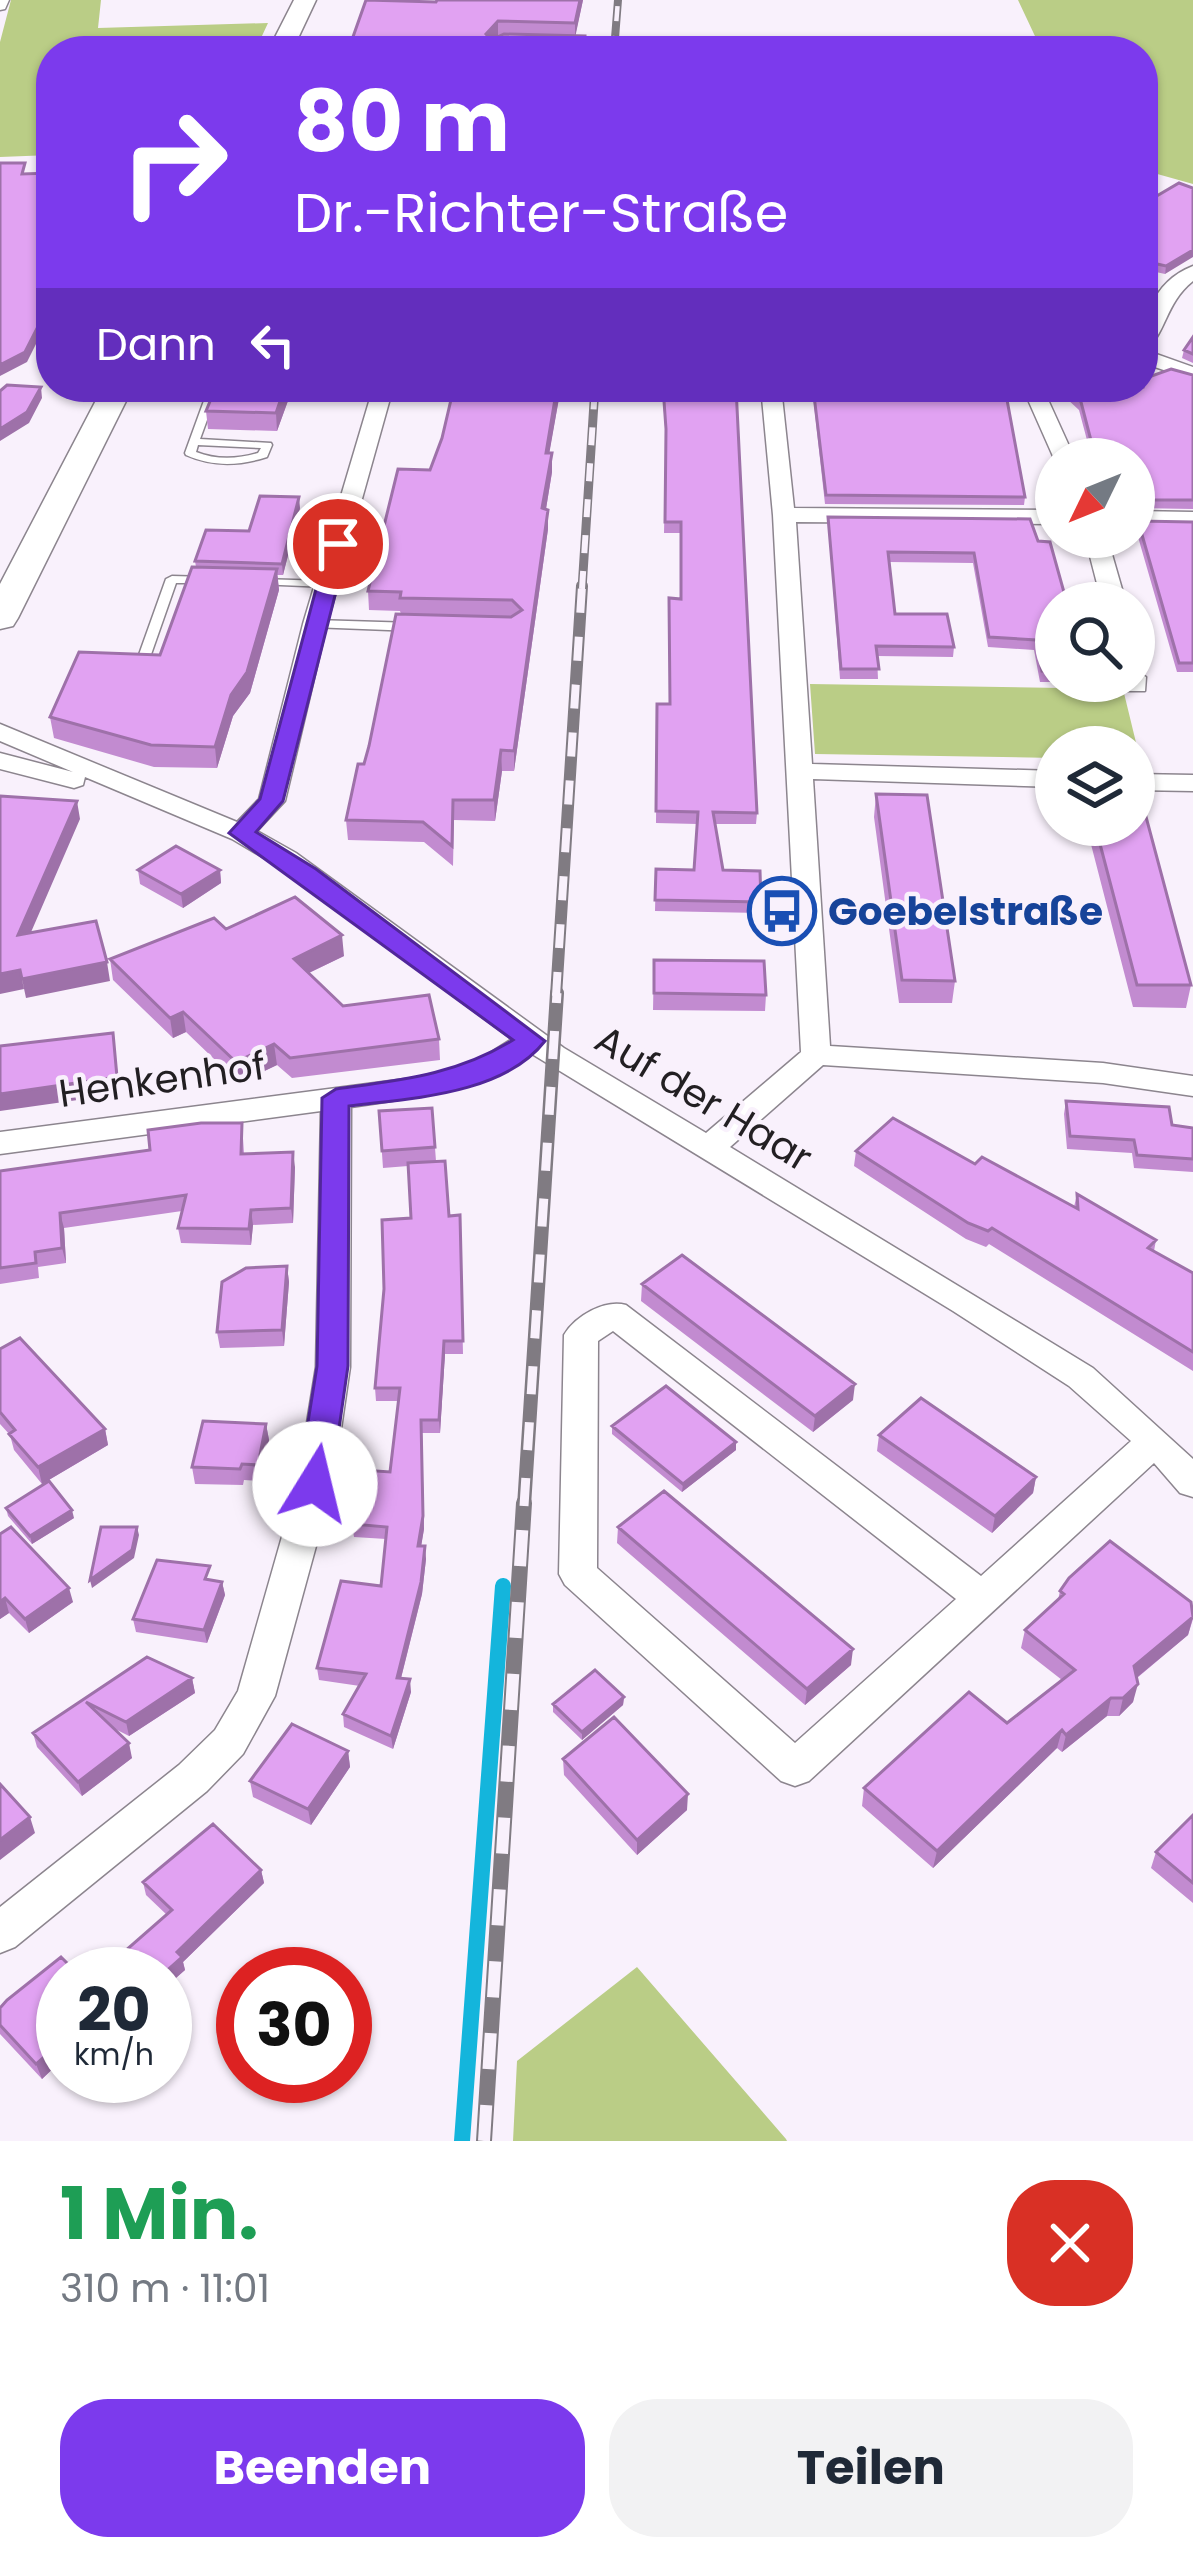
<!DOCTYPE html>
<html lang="de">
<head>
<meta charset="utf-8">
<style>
  body { margin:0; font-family:Poppins,sans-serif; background:#f2f2f3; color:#1f2937; height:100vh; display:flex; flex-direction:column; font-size:45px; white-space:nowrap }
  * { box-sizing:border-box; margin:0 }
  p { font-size:39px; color:#747a83 }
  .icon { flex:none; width:66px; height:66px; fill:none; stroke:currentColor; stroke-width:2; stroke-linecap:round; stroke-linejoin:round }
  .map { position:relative; height:2141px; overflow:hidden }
  .side { display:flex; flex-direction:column; background:#fff; flex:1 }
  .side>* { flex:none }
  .hud { position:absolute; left:36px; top:36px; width:1122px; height:366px; border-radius:48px; box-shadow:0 3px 9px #0004; background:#7c3aed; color:#fff; overflow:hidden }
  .needle { width:78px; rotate:227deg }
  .buttons { position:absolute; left:1035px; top:438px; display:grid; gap:24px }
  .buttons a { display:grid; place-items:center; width:120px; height:120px; border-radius:50%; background:#fff; box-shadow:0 3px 9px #0004; font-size:60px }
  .speed { position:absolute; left:36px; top:1947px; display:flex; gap:24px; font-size:60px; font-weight:700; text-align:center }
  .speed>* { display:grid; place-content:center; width:156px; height:156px; border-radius:50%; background:#fff; box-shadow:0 3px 9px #0004; line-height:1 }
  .speed small { font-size:30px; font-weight:400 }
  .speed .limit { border:18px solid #d22; background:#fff; color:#111 }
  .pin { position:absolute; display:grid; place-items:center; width:102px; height:102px; color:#fff; margin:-51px; border:6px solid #fff; border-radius:50%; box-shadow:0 3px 12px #0007 }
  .me { position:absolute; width:132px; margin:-66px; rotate:9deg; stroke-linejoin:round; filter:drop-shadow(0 0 9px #0008) }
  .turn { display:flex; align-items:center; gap:42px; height:252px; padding:0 60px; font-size:54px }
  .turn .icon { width:156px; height:156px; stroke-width:2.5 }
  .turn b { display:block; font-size:84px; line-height:102px }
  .then { display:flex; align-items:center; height:114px; padding:0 60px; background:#0003; gap:24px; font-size:45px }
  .round { display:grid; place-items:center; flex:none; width:126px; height:126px; border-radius:48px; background:#f2f2f3 }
  .summary { display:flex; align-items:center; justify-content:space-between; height:204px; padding:0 60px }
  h1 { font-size:72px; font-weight:700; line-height:90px; color:#1e9e55 }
  .action { display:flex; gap:24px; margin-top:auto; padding:24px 60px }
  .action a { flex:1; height:138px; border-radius:48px; background:#7c3aed; color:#fff; font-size:48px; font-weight:700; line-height:138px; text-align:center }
  .action a+a { background:#f2f2f3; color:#1f2937 }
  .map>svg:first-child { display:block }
  .green { fill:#bacd86 }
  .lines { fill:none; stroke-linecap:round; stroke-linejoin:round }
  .stream { stroke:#14b5dc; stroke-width:16 }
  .lane-casing { stroke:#8c858e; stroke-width:3 }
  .street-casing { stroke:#8c858e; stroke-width:3 }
  .secondary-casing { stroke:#8c858e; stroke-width:3 }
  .lane { fill:#fff; fill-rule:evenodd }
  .street { fill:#fff; fill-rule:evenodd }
  .secondary { fill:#fff; fill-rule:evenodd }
  .rail-far4-casing { stroke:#807b82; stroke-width:8 }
  .rail-far3-casing { stroke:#807b82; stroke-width:9 }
  .rail-far2-casing { stroke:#807b82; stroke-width:12 }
  .rail-far1-casing { stroke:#807b82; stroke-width:14 }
  .rail-casing { stroke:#807b82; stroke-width:16 }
  .rail-far4 { stroke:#f9f1fc; stroke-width:4.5; stroke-dasharray:15; stroke-linecap:butt }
  .rail-far3 { stroke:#f9f1fc; stroke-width:6; stroke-dasharray:18; stroke-linecap:butt }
  .rail-far2 { stroke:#f9f1fc; stroke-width:8; stroke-dasharray:24; stroke-linecap:butt }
  .rail-far1 { stroke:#f9f1fc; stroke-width:9; stroke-dasharray:28; stroke-linecap:butt }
  .rail { stroke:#f9f1fc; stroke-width:12; stroke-dasharray:36; stroke-linecap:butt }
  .wall { fill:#c28bd0 }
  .shaded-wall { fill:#9e71a9 }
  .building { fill:#e1a2f2; stroke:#9e71a9; stroke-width:3 }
  .route { fill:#7c3aed; stroke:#51269a; stroke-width:3 }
  .labels { text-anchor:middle; stroke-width:9; stroke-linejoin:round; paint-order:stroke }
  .transit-label { font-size:39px; font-weight:bold; fill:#164399; stroke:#f9f1fc; text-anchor:start }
  .street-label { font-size:39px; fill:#221f22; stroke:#f9f1fc }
</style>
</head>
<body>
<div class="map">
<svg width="1193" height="2141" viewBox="0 0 1193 2141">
  <rect width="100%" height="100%" fill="#f9f1fc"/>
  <path class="green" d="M11 0H101L98 28 268 23 255 51H51V155L0 157V42Z
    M1018 0H1193V184L1143 170V51H1042Z
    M810 684 1123 689 1140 759H1134V747H1056V758L815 754Z
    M637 1967 786 2139 787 2141H513L517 2061Z"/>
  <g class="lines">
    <path class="stream" d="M462 2141 503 1586"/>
    <g class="lane-casing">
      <path id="lane" d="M209 387H219L200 439 271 443 272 445 267 457C239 466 213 467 186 455L185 453ZM198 445 261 448 258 453C238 459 216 460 196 452Z
        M172 576 207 577 213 580 207 583H176L148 663 142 667 138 666 136 663 166 579Z
        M261 579 327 581 333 584 327 587 257 584 255 582Z
        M315 620 414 623 420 627 414 631 311 627 309 624Z"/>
    </g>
    <g class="street-casing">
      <path id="street" d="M0 0H9L5 9 0 10Z
        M1193 266V281C1165 303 1166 335 1145 350L1193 367V380L1143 363C1143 321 1150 283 1193 266Z
        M761 387H781L794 508 1056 510V524L796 522 812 764 1056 771V787L813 779 830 1046 1103 1063 1193 1076V1096L1103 1083 823 1065 730 1147 1093 1368 1193 1459V1497L1180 1493 1154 1463 809 1781 795 1786 781 1781 565 1585 559 1574 564 1335C575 1316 605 1299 626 1305L981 1576 1131 1441 1069 1386 953 1311 532 1054C475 1090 417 1098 351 1107L350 1367 333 1484 275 1696 243 1754 207 1791 15 1947 0 1953V1907L179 1765 215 1730 238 1691 297 1484 316 1367 321 1111 0 1154V1132L436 1075 477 1061 512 1039 276 865 232 839 85 777 83 785 74 788 0 769V753L73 772 0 741V724L237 822 259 799 303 624 371 395 388 391 391 395 327 624 285 801 257 831 296 853 564 1048 706 1133 801 1052 773 515ZM613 1331 956 1599 795 1743 597 1568 598 1341Z
        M928 387H1076L1066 393H1045L1075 459H1056V463L1025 393H938Z
        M1134 511 1193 512V526L1134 525Z
        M1085 537H1107L1126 603H1102Z
        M1134 670 1146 677 1145 691H1127L1123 681H1134Z
        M1134 774 1193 775V791L1134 790Z"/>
    </g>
    <g class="secondary-casing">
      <path id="secondary" d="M294 0H316L292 51H268Z
        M103 387H133L18 618 13 626 0 629V584Z"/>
    </g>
    <use href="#lane" class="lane"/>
    <use href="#street" class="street"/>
    <use href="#secondary" class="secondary"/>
    <g class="rail-far4-casing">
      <path id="rail-far4" d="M614 51 618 0"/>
    </g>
    <g class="rail-far3-casing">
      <path id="rail-far3" d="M582 589 595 387"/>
    </g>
    <g class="rail-far2-casing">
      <path id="rail-far2" d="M556 996 582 586"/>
    </g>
    <g class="rail-far1-casing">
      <path id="rail-far1" d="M524 1506 557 993"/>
    </g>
    <g class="rail-casing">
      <path id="rail" d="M484 2141 524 1503"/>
    </g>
    <use href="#rail-far4" class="rail-far4"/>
    <use href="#rail-far3" class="rail-far3"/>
    <use href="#rail-far2" class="rail-far2"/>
    <use href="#rail-far1" class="rail-far1"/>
    <use href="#rail" class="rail"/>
  </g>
  <path class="wall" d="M437 0H583L575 36H585V51H348Z
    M1193 188 1165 274 1156 272 1152 277 1143 275V204Z
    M1193 337V363L1182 358 1184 350Z
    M1193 375V509L1134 508V459H1092L1079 410 1066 398 1067 389 1103 394Z
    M293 387 277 431 208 429 206 411Z
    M448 387H561L549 453 552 472 546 509 548 529 514 771H502L495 821 454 820 453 866 424 842 348 840 346 820 364 764 401 614 400 611 369 610 368 591 430 470 442 438 452 394H448Z
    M662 387H736L757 813 756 824H715L723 870 761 902V913L655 911 656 869 694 870 697 824 656 823 657 704H670L681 599V533H664L666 439Z
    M812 387H935L1025 497 1024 505 825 504Z
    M300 508 283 575H277L279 590 250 693 233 716 217 768 154 767 54 738 50 717 160 655 196 567 195 561 249 531Z
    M828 517 1038 541 1056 603V681L1085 682H1040L1034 650 988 647 973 563 889 562 895 614 954 647 953 657 877 656 878 679H840Z
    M1138 521 1193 522V672H1177L1136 530Z
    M876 794 955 981 952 1003H899L874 817Z
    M1086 825H1134L1191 985 1186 1008 1133 1007Z
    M138 870H220L221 883 183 908 140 884Z
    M226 929 344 956 309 973 343 1006 439 1039 440 1060 292 1078 277 1065 239 1083 186 1032 173 1038 113 980 110 959Z
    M654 960 766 995 765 1011 653 1010Z
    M1066 1101 1172 1125 1193 1128V1172L1134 1168 1132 1153 1067 1149 1064 1114Z
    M432 1108 436 1161 449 1216 460 1215 463 1354H445L440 1433H422L424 1529 421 1546 426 1559 422 1594 401 1678 411 1692 393 1749 344 1727 343 1714 360 1686 319 1680 317 1668 381 1586 386 1539 354 1537 352 1524 390 1472 399 1401H376L375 1388 411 1218 408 1166 383 1168 379 1111Z
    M242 1123 244 1154 295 1167 293 1223 253 1225 251 1245 181 1243 178 1228 182 1211 64 1228 66 1263 38 1267 39 1278 0 1284V1171L150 1150Z
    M856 1151 975 1164 1074 1207 1077 1194 1156 1240 1154 1251 1193 1273V1371L989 1244 986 1247 966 1239 854 1166Z
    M287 1266 289 1282 284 1346 220 1348 217 1332Z
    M642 1284 853 1400 813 1432 641 1301Z
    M0 1349 105 1429 108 1445 42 1484 14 1450 10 1435 0 1424Z
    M266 1424 269 1440 261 1481 244 1480 243 1485 195 1484 192 1467Z
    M612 1426 736 1450 682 1492 612 1434Z
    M879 1435 1036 1477 1033 1493 992 1533 877 1451Z
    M6 1508 74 1518 32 1544 8 1516Z
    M618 1527 851 1665 805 1705 617 1543Z
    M0 1534 73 1602 29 1633 9 1613 0 1619Z
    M212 1580 222 1582 225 1595 207 1643 136 1632 133 1619Z
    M1060 1591 1191 1602 1193 1619 1188 1635 1137 1678 1133 1702 1119 1716H1107L1062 1752 1057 1748 933 1868 862 1806 864 1788 1007 1723 1062 1680 1021 1648 1025 1630 1058 1600Z
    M147 1657 192 1678 195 1693 129 1736 113 1728 132 1758 82 1796 37 1747 33 1733Z
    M624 1697 623 1705 582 1740 553 1712V1704Z
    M348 1751 350 1767 311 1825 253 1797 250 1781Z
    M563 1759 687 1810 637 1855 564 1775Z
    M1193 1815V1903L1151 1868 1156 1852Z
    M261 1870 264 1883 183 1962 185 1970 169 1984 172 1996 165 2002V1974H102L101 1972 167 1915 146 1895 143 1882Z
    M63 1974V2059L42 2079 0 2034V2008Z"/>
  <path class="shaded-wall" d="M580 0H583L575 38V23Z
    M498 21V37L487 49 486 34Z
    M1193 250V257L1165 274 1166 266Z
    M51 301V314L27 362 0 376V365Z
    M41 387 42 398 29 423 0 441V429Z
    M285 387H293L277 431 276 413Z
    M557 387H561L546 472V453Z
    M552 453V472L543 527 542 508Z
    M299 497 300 508 283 575 282 564Z
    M548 510V529L514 771V751Z
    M277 569 279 590 250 693 233 716 217 768 215 747 231 695Z
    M501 750 502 771 495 821 494 800Z
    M77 801 80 819 22 953 18 935Z
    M220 870 221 883 183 908 181 894Z
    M342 935 344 956 296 979 294 959Z
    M107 962 110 981 26 998 22 979Z
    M20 970 24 989 0 994V974Z
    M183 1012 186 1032 173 1038 170 1018Z
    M113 1033 120 1094 0 1111V1094Z
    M274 1044 277 1065 239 1083 236 1062Z
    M293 1152 295 1167 293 1223 291 1208Z
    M251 1210 253 1225 251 1245 249 1229Z
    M60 1213 64 1228 66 1263 62 1248Z
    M287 1266 289 1282 284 1346 282 1330Z
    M444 1341 445 1354 440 1433 439 1420Z
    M855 1384 853 1400 813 1432 815 1416Z
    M266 1424 269 1440 261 1481 258 1465Z
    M105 1429 108 1445 42 1484 38 1467Z
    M422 1433 424 1529 419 1559 418 1546Z
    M736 1442V1450L682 1492 683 1484Z
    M1036 1477 1033 1493 992 1533 995 1516Z
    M72 1510 74 1518 32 1544 30 1536Z
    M137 1527 139 1535 134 1558 92 1588 90 1580Z
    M425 1546 426 1559 422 1594 398 1690 397 1678Z
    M222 1582 225 1595 207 1643 204 1630Z
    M69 1588 73 1602 29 1633 25 1619Z
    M5 1598 9 1613 0 1619V1602Z
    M1193 1617 1188 1635 1129 1684 1134 1666Z
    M853 1649 851 1665 805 1705 807 1689Z
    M192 1678 195 1693 129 1736 126 1722Z
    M410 1679 411 1692 393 1749 391 1736Z
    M1138 1684 1133 1702 1119 1716 1123 1698Z
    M624 1697 623 1705 582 1740V1732Z
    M1111 1698 1107 1716 1062 1752 1066 1735Z
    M1062 1730 1057 1748 933 1868 937 1851Z
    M129 1743 132 1758 82 1796 78 1782Z
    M348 1751 350 1767 311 1825 308 1809Z
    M688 1794 687 1810 637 1855V1840Z
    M30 1817 35 1833 0 1860V1840Z
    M261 1870 264 1883 183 1962 185 1970 169 1984 172 1996 165 2002V1974H163L177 1952Z
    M63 2040V2059L42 2079 36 2064Z"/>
  <path class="building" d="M366 0 436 2 437 0H580L575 23 498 21 486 34 491 40 504 34 585 36 584 51H348Z
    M0 163H25L22 174 51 173V301L25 352 0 365Z
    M1179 183 1193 188V250L1166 266 1157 264 1153 269 1143 267V204Z
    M1193 337V354L1184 350Z
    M1171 369 1193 375V500H1134V459H1118L1116 453 1094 452 1081 402 1067 389 1072 387H1101L1103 394 1122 387H1143V379Z
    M7 385 41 387 27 412 0 429V391Z
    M216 387H285L276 413 206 411Z
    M454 387H557L546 453H552L542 508 548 510 514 751 501 750 494 800H453L452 846 423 822 346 820 358 764H364L369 746 396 614 511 617 522 610 512 600 400 598 401 592 368 591 398 469 430 470 442 438Z
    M663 387H736L757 813 713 812 723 870 760 871 761 902 655 900 656 869 694 870 698 812 656 811 657 704H670L669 598 681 599V522H665L666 429Z
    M813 387H935L939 389H1005L1025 497 826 495Z
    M260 496 299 497 282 564 195 561 206 530 249 531Z
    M828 517 1030 519 1038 541 1050 542 1067 603H1056V672L1042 671 1036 640 989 637 974 553 888 552 895 614H947L954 647 876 646 879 669H841Z
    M1138 521 1193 522V663H1179Z
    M192 567 277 569 247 672 231 695 215 747 151 745 50 717 79 652 160 655Z
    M876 794 927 795 955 981 902 980Z
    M0 796 77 801 18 935 96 921 107 962 22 979 20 970 0 974Z
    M1134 798H1141L1191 985H1137L1095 825H1134Z
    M176 846 220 870 181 894 138 870Z
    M295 897 342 935 294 959 343 1006 429 995 439 1039 290 1058 274 1044 236 1062 183 1012 170 1018 110 959 214 918 226 929Z
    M654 960 764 961 766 995 654 993Z
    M113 1033 117 1077 0 1094V1046Z
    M1066 1101 1169 1107 1172 1125 1193 1128V1159L1137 1155 1134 1140 1070 1136Z
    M432 1108 435 1147 382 1151 379 1111Z
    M893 1118 975 1164 982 1157 1078 1209 1077 1194 1156 1240 1148 1248 1193 1273V1352L992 1228 988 1231 968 1223 856 1151Z
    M201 1123H242L241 1154 293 1152 291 1208 251 1210 249 1229 178 1228 186 1195 60 1213 62 1248 35 1252 36 1263 0 1268V1171L150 1150 148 1130Z
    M445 1161 449 1216 460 1215 463 1341H444L439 1420H421L423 1516 418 1546H425L421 1582 397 1678 410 1679 391 1736 343 1714 366 1674 317 1668 341 1581 381 1586 387 1527 352 1524 363 1470 390 1472 400 1388H375L384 1289 382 1220 411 1218 408 1163Z
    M682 1255 855 1384 815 1416 642 1284Z
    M287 1266 282 1330 217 1332 222 1282 246 1268Z
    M20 1338 105 1429 38 1467 9 1434 15 1430 0 1412V1349Z
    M666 1386 736 1442 683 1484 612 1426Z
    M921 1398 1036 1477 995 1516 879 1435Z
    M203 1421 266 1424 258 1465 242 1464 240 1469 192 1467Z
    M49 1481 72 1510 30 1536 6 1508Z
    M664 1491 853 1649 807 1689 618 1527Z
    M11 1527 69 1588 25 1619 5 1598 0 1602V1534Z
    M101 1527H137L132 1550 90 1580Z
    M1110 1541 1191 1602 1193 1617 1134 1666 1138 1684 1123 1698H1111L1066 1735 1062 1730 937 1851 864 1788 969 1692 1007 1723 1075 1670 1025 1630 1064 1594 1060 1591 1069 1578Z
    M157 1560 210 1566 205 1579 222 1582 204 1630 133 1619Z
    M147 1657 192 1678 126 1722 86 1702 129 1743 78 1782 33 1733Z
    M595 1670 624 1697 582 1732 553 1704Z
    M614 1717 688 1794 637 1840 563 1759Z
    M292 1724 348 1751 308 1809 250 1781Z
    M0 1784 30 1817 0 1840Z
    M1193 1815V1883L1156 1852Z
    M213 1824 261 1870 177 1952 182 1957 163 1974H103L101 1972 172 1910 143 1882Z
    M61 1957 78 1974H63V2040L36 2064 0 2025V2008L7 2000Z"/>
  <path class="route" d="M338 538 348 544 283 801 256 832 316 869 545 1041C503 1095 411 1098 349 1106L348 1366 331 1484 326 1493 315 1497 303 1493 298 1484 317 1366 322 1098 336 1089C401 1080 456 1075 513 1040L229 833 260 799 328 544Z"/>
  <defs>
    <g id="bus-ring" transform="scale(3.45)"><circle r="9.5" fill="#f9f1fc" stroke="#1a4fb4" stroke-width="1.5"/><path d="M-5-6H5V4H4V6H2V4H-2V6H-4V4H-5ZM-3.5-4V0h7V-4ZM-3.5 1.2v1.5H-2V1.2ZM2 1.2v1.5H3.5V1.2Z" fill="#1a4fb4"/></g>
  </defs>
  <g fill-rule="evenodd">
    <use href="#bus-ring" x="782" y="911"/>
  </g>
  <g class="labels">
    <g class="transit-label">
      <text x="828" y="925">Goebelstraße</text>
    </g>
    <g class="street-label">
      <text transform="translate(162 1079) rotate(-8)" y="14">Henkenhof</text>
      <text transform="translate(704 1098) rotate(31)" y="14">Auf der Haar</text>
    </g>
  </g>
</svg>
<div class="buttons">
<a><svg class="needle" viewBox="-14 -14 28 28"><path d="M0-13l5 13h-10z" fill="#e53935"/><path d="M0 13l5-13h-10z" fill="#747a83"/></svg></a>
<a><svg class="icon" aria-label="search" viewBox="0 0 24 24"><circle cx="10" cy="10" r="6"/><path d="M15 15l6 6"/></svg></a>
<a><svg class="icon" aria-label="layers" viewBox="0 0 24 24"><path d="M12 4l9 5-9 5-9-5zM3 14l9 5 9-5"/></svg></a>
</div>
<div class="speed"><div>20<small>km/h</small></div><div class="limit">30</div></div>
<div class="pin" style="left:338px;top:544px;background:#d93025"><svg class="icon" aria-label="arrive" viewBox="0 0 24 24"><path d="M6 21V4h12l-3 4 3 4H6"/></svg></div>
<svg class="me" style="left:315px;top:1484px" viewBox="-20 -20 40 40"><circle r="19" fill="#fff"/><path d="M0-13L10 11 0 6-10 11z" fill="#7c3aed"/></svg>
<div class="hud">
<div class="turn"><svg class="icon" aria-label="right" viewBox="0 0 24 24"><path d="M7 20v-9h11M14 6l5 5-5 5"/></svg><div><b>80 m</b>Dr.-Richter-Straße</div></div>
<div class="then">Dann<svg class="icon" aria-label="left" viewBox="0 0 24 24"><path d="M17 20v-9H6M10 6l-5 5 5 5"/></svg></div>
</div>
</div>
<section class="side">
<div class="summary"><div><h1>1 Min.</h1><p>310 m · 11:01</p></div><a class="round" style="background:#d93025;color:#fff"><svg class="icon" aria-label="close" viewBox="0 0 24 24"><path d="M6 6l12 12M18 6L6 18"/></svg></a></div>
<div class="action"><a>Beenden</a><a>Teilen</a></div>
</section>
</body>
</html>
